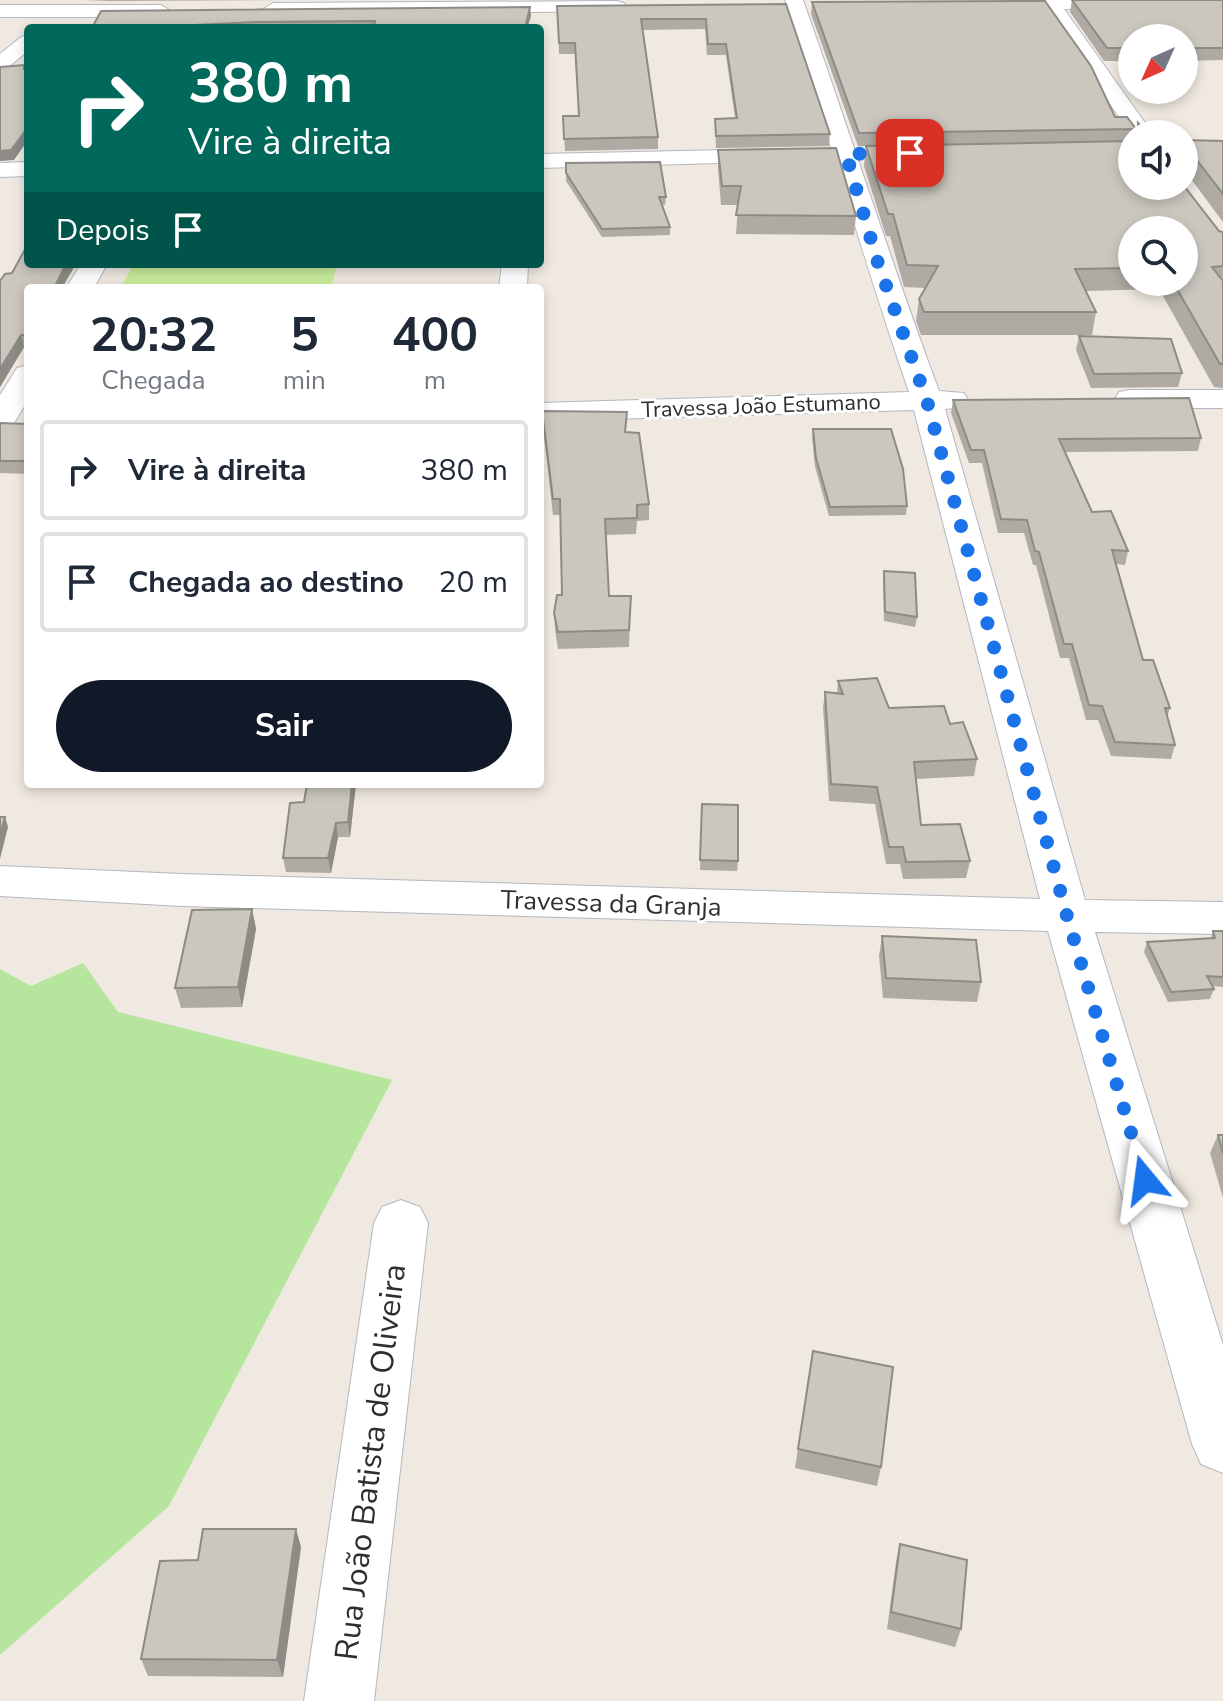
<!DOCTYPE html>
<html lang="pt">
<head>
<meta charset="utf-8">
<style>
  body { margin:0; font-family:"Nunito Sans",sans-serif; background:#f6f6f7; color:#1f2937; height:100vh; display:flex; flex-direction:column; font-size:30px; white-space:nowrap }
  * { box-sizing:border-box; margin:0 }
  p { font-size:26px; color:#747a83 }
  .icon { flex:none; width:44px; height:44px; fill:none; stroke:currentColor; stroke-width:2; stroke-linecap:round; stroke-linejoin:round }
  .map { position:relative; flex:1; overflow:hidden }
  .details { position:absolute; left:24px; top:284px; width:520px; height:504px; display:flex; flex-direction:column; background:#fff; border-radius:8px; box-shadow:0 4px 12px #0003 }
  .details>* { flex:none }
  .guide { position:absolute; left:24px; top:24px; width:520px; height:244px; border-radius:8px; box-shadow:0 4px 12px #0003; background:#00695c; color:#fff; overflow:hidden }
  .needle { width:52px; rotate:225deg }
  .buttons { position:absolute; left:1118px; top:24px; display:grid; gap:16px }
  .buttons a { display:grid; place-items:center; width:80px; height:80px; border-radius:50%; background:#fff; box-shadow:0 4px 12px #0003; font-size:40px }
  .pin { position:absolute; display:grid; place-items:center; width:68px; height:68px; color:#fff; margin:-34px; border-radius:16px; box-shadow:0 4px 12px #0006 }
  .me { position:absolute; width:88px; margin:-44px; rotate:344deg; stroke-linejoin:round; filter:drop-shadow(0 0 6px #0008) }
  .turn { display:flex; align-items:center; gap:28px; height:168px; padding:0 32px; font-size:36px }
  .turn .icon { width:104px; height:104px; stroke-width:2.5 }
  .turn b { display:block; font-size:56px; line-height:68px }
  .then { display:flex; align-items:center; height:76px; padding:0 32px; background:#0003; gap:16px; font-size:30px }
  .eta { display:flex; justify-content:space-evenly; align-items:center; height:136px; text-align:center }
  .eta b { font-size:48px; font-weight:700; line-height:56px }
  .action { display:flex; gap:16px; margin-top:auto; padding:16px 32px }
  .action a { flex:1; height:92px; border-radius:48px; background:#111827; color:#fff; font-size:32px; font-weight:700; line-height:92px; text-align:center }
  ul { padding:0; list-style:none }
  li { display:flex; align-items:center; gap:24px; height:100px; margin:0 16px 12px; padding:0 16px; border:4px solid #e0e1e3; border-radius:8px }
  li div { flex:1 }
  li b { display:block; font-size:30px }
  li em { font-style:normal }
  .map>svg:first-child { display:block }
  .green { fill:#b6e59e }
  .pitch { fill:#c9ec9a }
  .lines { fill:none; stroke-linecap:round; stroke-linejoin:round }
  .minor-casing { stroke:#b4b7c1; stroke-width:2 }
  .minor { fill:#fff; fill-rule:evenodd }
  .wall { fill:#afaba4; fill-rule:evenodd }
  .shaded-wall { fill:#8e8b86 }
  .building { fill:#cbc7bf; stroke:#8e8b86; stroke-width:2 }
  .route { stroke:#1a73e8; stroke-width:14; stroke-dasharray:0 25.2 }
  .labels { text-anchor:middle; stroke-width:6; stroke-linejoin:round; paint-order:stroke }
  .far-street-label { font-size:22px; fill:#2e2e2e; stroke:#fff }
  .street-label { font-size:26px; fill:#2e2e2e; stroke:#fff }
  .near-street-label { font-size:32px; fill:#2e2e2e; stroke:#fff }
</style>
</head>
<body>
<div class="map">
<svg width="1223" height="1701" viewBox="0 0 1223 1701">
  <rect width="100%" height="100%" fill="#efe9e1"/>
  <path class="green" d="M83 963 118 1012 392 1080 169 1506 0 1655V969L31 986Z"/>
  <path class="pitch" d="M133 264H337L331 288H121Z"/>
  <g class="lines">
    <g class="minor-casing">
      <path id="minor" d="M785 0H803C849 130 891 262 939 391L964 393 968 400 964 407 945 409 1085 900 1223 902V934L1095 932 1223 1345V1473L1201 1464 1192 1444 1048 931 182 906 0 896V866L182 874 1040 899 914 410 540 421V403L909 392C864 262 827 131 785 0Z
        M982 0H1223V8L1064 9 1153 134 1132 136 1045 9 989 10 982 8 979 4Z
        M617 1 624 3 627 7 624 11 273 15 263 9 273 3Z
        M0 5H161L171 11 161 17H0Z
        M28 35V51L7 68 0 70V54L21 37Z
        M778 149 786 151 790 156 786 161 540 168V154Z
        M28 162V176L0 177V163Z
        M81 264H107L94 288H66Z
        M502 264H528L527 288H499Z
        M28 365V400L11 428 0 430V395L17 368Z
        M1130 390H1223V408H1130L1119 406 1115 399 1119 392Z
        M401 1200 420 1207 428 1223 374 1701H304L374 1223 382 1207Z"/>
    </g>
    <use href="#minor" class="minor"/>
  </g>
  <path class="wall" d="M84 0H286L111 1Z
    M1072 0H1223V60L1184 61V38H1132V61H1104L1070 12Z
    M812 2 1115 117 1136 129 1135 134H1132V186L1219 231 1223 232V388L1214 387 1159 289 1086 291 1096 312 1092 335H921L916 321 919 299 925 288 904 287 890 236H886L864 166 866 146H858L811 14ZM1132 230 1184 282H1132Z
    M786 4 830 134 829 146 716 148 715 119 735 118 726 55H707L705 29 643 30 658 137V149L565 151 563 116H579L575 54H559L557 6Z
    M101 11 531 16 527 28H92Z
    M1184 140 1223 141V222L1191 179 1185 177 1184 178Z
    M718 150 856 216 854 235 736 234 738 205H721L718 168Z
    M566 163 666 197 665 205H662L670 227V235L602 237 566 181Z
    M70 272 62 288H28V347H24L0 387V281Z
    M1079 336 1182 373 1178 387 1091 388 1076 350Z
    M953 400 1201 438 1198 451 1065 452 1092 512 1128 551 1125 565 1116 564 1143 660 1170 708 1167 717 1175 745 1171 759 1111 756 1098 720H1086L1069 658H1060L1036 565H1033L1024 533H998L982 463H969L951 413Z
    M542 411 626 432 649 504V520L637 521 636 534 606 535 609 596H631L629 647 558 649 555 630 554 613 562 595 561 515H553L543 427Z
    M0 423 28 424V474L0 473Z
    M813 429 907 506 906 515 829 516 815 467 812 438Z
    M884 571 917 617 915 627 884 621 883 580Z
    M838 681 889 708 950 724 977 759 974 776 916 779 921 825 970 861 966 878 903 879 900 864H886L875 804 829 801 823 708 825 692 837 693Z
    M356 784 350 837H338L331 873 286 872 283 858 304 802Z
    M702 804 738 861 737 871 700 870Z
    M252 909 256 929 242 1007 181 1008 175 988Z
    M1213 931H1223V987L1212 986 1214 989 1210 999 1168 1002 1144 952 1147 942 1211 938Z
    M882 936 981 982 977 1002 883 998 879 956Z
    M1218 1135H1223V1198L1210 1153Z
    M813 1351 881 1467 877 1486 795 1468Z
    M900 1544 961 1629 955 1647 887 1629 896 1562Z
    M301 1547 283 1677 148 1676 141 1659 198 1560Z"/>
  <path class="shaded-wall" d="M530 7 531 16 527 28H525Z
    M28 127V140L14 160 0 161V151Z
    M1189 157 1184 178 1186 163Z
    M66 264H76L62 288H54Z
    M21 335 24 347 0 387V369Z
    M352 784H356L350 837 348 822Z
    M5 817 8 827 0 859V836Z
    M336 823 338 837 331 873 328 858Z
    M252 909 256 929 242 1007 238 987Z
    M296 1529 301 1547 283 1677 277 1660Z"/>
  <path class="building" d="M1072 0H1223V48H1184V38H1132V48H1107Z
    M1045 1 1091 66 1115 117H1127L1136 129 859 133 812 2Z
    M786 4 830 134 716 136 715 119 737 118 726 44H708L706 19H641L658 137 564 139 563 116H579L575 43H559L557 6Z
    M530 7 525 28H374L375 21 257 22 130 28H92L101 11Z
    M24 65V69H28V127L11 150 0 151V67Z
    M1138 123 1148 134H1139Z
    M1184 140 1223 141V194L1196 159 1189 157 1186 163H1184Z
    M1132 141V186H1184L1219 231 1223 232V266L1212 267 1223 281V364H1220L1173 282H1184V230H1132V268L1075 269 1096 312H924L919 299 938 266 907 265 893 214H888L866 146Z
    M836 148 856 216 736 215 741 186H722L718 150Z
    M660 162 666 197H659L670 227 602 229 566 173V163Z
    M28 244V264H66L54 288H28V335H21L0 369V281L5 274 12 273Z
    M1079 336 1171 339 1182 373 1094 374Z
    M1189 398 1201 438 1059 439 1092 512 1111 511 1128 551 1112 550 1143 660H1153L1170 708H1165L1175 745 1115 742 1102 706 1089 705 1072 644H1064L1039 552 1035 551 1027 520 1001 519 984 450H971L953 400Z
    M542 411 627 412 625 432 639 433 649 504 637 505V518L605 519 609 596H631L629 630 558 632 554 613 557 595H562L560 499H553Z
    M0 423 28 424V461H0Z
    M813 429H891L903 469 907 506 830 507 816 458Z
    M884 571 915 573 917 617 885 612Z
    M877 678 889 708 944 706 950 724 963 722 977 759 914 762 921 825 960 824 970 861 906 862 903 847H889L877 787 831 784 825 692 843 694 838 681Z
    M307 784H352L348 822 336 823 328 858H283L290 803 304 802Z
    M702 804 738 805V861L700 860Z
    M0 817H5L0 836Z
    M252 909 238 987 175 988 192 910Z
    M1213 931H1223V977L1207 976 1214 989 1171 992 1147 942 1215 938Z
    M882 936 976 940 981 982 886 978Z
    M1218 1135H1223V1153Z
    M813 1351 893 1367 881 1467 798 1449Z
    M203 1529H296L277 1660 141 1659 160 1561 198 1560Z
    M900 1544 967 1560 961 1629 891 1612Z"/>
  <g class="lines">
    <path class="route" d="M910 153 846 154 877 260 927 401 1067 916 1145 1180"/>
  </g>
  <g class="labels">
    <g class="far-street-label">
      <text transform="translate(761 405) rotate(-2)" y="8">Travessa João Estumano</text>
    </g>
    <g class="street-label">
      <text transform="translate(611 903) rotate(2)" y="9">Travessa da Granja</text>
    </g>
    <g class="near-street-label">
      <text transform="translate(370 1462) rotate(-83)" y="11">Rua João Batista de Oliveira</text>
    </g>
  </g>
</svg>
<div class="buttons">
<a><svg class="needle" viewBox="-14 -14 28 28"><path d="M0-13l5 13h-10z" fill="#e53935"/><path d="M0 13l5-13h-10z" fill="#747a83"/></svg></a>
<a><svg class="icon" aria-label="sound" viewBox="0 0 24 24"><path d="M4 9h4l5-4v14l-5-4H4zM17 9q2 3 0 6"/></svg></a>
<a><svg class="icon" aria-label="search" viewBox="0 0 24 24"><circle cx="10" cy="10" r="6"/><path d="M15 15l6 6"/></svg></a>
</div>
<div class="pin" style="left:910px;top:153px;background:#d93025"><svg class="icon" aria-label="arrive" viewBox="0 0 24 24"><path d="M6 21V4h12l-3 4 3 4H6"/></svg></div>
<svg class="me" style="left:1145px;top:1180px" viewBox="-20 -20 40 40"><path d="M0-17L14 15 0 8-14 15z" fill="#1a73e8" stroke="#fff" stroke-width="4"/></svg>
<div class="guide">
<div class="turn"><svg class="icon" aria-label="right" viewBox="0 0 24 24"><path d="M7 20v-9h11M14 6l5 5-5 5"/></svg><div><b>380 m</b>Vire à direita</div></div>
<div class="then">Depois<svg class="icon" aria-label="arrive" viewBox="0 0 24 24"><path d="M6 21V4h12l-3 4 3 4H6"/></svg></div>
</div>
<section class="details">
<div class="eta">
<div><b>20:32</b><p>Chegada</p></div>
<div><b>5</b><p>min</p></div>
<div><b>400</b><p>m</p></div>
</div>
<ul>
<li><svg class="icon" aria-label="right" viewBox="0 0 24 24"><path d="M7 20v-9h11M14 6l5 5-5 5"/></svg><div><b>Vire à direita</b></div><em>380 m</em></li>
<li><svg class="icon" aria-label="arrive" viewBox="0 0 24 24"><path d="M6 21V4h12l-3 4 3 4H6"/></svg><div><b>Chegada ao destino</b></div><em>20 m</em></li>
</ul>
<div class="action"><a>Sair</a></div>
</section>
</div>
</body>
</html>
